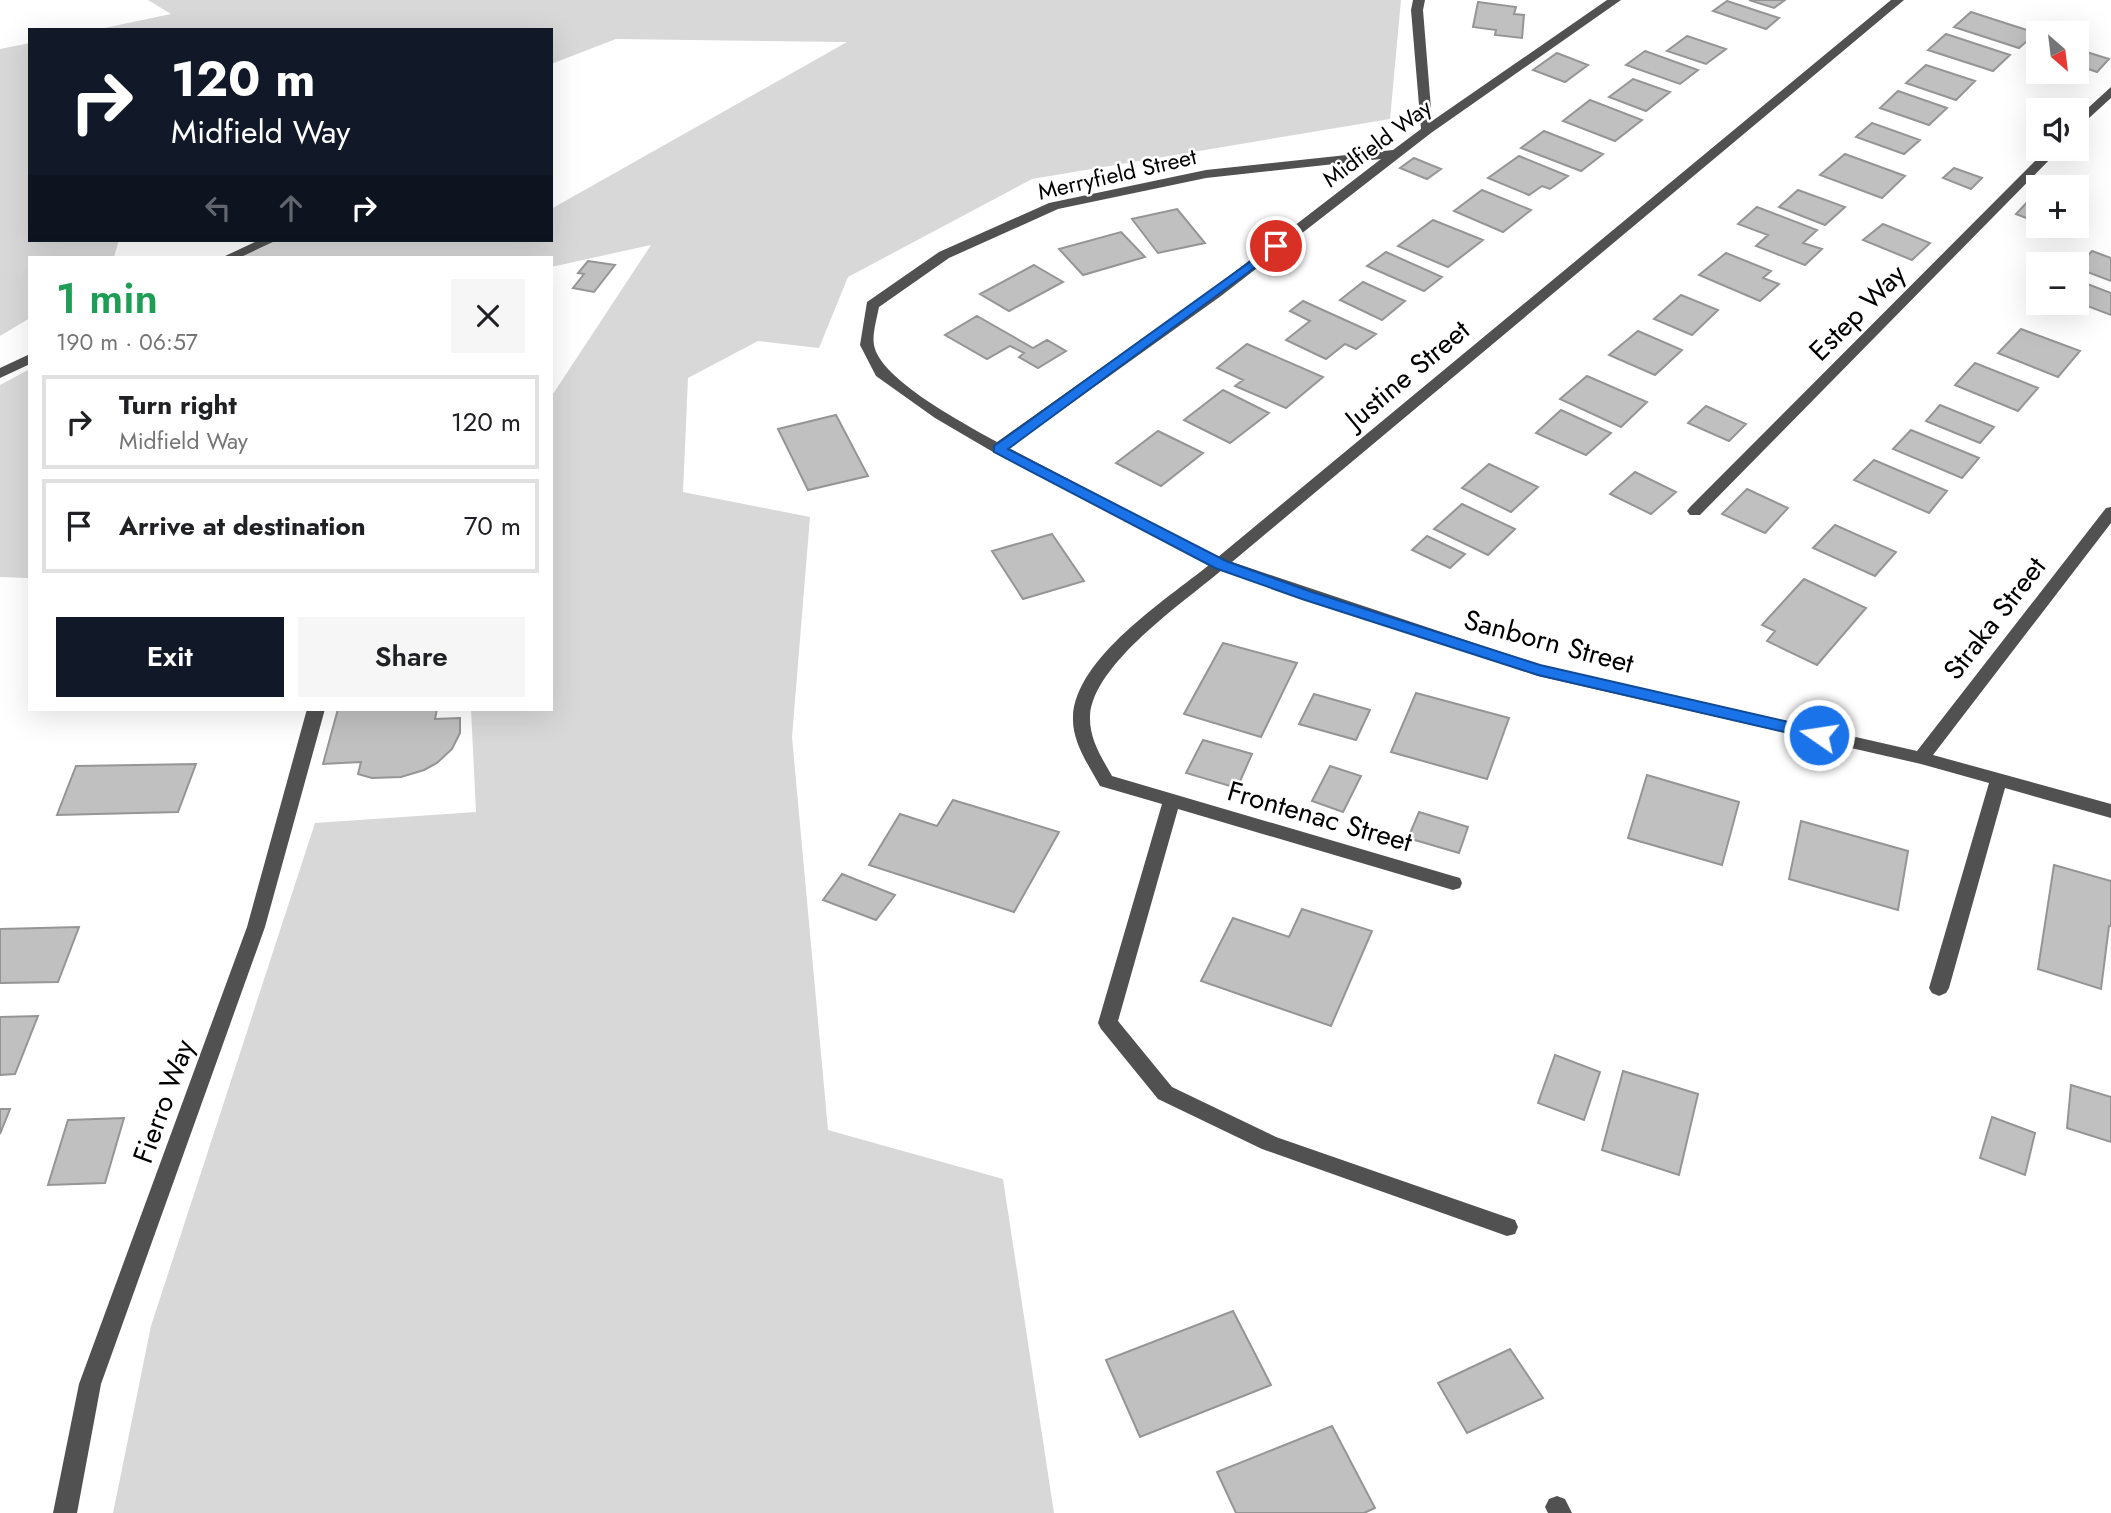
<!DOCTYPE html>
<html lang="en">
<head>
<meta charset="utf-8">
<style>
  body { margin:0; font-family:Jost,sans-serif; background:#f6f6f6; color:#202124; height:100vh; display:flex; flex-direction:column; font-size:26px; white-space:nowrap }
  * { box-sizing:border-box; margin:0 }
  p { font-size:23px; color:#757577 }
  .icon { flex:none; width:38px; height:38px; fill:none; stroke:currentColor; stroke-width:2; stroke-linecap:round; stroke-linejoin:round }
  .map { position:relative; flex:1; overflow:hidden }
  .sheet { position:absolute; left:28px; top:256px; width:525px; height:455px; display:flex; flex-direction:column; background:#fff; border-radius:0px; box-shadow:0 7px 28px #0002 }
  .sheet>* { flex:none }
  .guide { position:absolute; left:28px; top:28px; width:525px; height:214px; border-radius:0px; box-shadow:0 7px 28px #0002; background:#111827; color:#fff; overflow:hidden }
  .needle { width:46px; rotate:152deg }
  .tools { position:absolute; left:2026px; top:21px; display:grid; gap:14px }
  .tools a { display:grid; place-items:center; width:63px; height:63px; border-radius:0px; background:#fff; box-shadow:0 7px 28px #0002; font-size:35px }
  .pin { position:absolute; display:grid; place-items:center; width:60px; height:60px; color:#fff; margin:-30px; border:4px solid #fff; border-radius:50%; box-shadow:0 2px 7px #0007 }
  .me { position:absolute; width:77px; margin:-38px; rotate:283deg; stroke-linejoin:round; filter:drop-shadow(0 0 5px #0008) }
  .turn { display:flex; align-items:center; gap:24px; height:147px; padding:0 28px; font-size:32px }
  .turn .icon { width:91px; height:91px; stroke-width:2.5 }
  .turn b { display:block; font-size:49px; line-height:60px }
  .lanes { display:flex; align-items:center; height:66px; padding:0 28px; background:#0003; justify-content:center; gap:35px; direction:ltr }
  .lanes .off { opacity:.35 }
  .round { display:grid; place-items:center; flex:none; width:74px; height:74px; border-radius:0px; background:#f6f6f6 }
  .headline { display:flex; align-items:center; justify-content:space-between; height:119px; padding:0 28px }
  h1 { font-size:42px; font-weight:600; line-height:52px; color:#1e9e55 }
  .button { display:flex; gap:14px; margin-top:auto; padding:14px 28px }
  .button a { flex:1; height:80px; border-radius:0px; background:#111827; color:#fff; font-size:28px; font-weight:600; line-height:80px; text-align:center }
  .button a+a { background:#f6f6f6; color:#202124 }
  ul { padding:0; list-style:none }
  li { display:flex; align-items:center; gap:21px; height:94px; margin:0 14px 10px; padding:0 14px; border:4px solid #e0e0e0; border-radius:0px }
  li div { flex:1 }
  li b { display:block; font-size:26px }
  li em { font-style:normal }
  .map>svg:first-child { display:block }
  .green { fill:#d8d8d8 }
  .building { fill:#c0c0c0; stroke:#959595; stroke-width:2 }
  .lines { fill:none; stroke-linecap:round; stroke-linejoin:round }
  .minor { fill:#515151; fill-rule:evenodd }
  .route { fill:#1a73e8; stroke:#114b97; stroke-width:2 }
  .labels { text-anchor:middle; stroke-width:5; stroke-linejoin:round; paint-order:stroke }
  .far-street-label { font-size:23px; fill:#000; stroke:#fff }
  .street-label { font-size:28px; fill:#000; stroke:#fff }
</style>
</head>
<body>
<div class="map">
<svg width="2111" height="1513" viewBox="0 0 2111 1513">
  <rect width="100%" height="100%" fill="#fff"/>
  <path class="green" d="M148 0H1401L1390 119 1032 179 848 277 819 348 758 341 688 378 683 492 810 517 792 737 828 1130 1003 1179 1054 1513H113L151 1326 315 823 476 812 471 709H551V397L651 245 551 267V257H240L273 240H551V209L847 42 616 39 551 64V30H95L171 14Z
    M30 43V240H119L114 257H30V318L0 336V49Z
    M30 369V580L28 578 0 577V385Z"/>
  <path class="building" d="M1749 0H1785L1774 8Z
    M1727 1 1779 18 1766 29 1713 11Z
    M1478 2 1516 7 1514 14 1524 15 1522 38 1495 35 1496 30 1473 27Z
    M1971 12 2036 33 2019 48 1954 27Z
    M1946 34 2010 55 1993 71 1928 50Z
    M1687 36 1726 49 1706 64 1667 51Z
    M2077 49 2109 59 2097 72 2077 65Z
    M1645 51 1698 70 1680 84 1626 65Z
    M1557 53 1588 65 1565 82 1533 70Z
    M1926 65 1975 81 1956 100 1906 83Z
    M1633 79 1670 92 1646 111 1609 97Z
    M1898 91 1947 108 1929 125 1880 108Z
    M1590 100 1642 120 1615 141 1563 121Z
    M1872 123 1920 140 1904 154 1856 137Z
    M1544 131 1603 154 1581 171 1521 148Z
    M1845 154 1905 176 1882 198 1820 175Z
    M1519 156 1568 176 1550 189 1542 186 1529 195 1488 178Z
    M1414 158 1441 169 1427 179 1400 168Z
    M1954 168 1982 178 1971 189 1943 178Z
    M1482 190 1531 210 1503 232 1454 211Z
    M1798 190 1845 207 1825 225 1779 207Z
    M2032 197 2039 199V223L2016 214Z
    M1757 207 1817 230 1803 243 1822 249 1805 265 1756 246 1768 235 1738 224Z
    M1177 209 1205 243 1158 253 1132 219Z
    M1433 220 1483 240 1448 267 1398 246Z
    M1883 224 1930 243 1912 260 1863 240Z
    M1121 232 1145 257 1083 275 1059 249Z
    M2092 251 2111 258V281L2077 268Z
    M1386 252 1442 277 1424 291 1367 266Z
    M1726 253 1771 271 1763 278 1779 284 1760 301 1699 275Z
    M588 261 615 265 594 292 573 288 584 274 578 273Z
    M1034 265 1063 282 1009 311 980 294Z
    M2077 280 2111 293V315L2077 302Z
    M1363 282 1405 301 1382 320 1340 300Z
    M1681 295 1718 310 1692 335 1654 319Z
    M1303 301 1376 334 1356 349 1345 344 1326 359 1286 340 1310 321 1290 311Z
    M977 316 1033 348 1047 340 1066 351 1038 368 1019 357 1024 353 1010 346 987 359 945 335Z
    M2021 329 2080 351 2058 377 1998 353Z
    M1638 331 1682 350 1655 375 1609 355Z
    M1247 344 1323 377 1286 408 1235 386 1243 380 1217 368Z
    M1975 363 2038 388 2018 411 1955 385Z
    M1587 376 1647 402 1621 427 1560 399Z
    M1223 390 1269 413 1230 443 1184 420Z
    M1940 405 1994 427 1980 443 1926 421Z
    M1706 406 1746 424 1729 441 1688 423Z
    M1561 410 1611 433 1586 455 1536 433Z
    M836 415 868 476 808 490 778 429Z
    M1911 430 1979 458 1962 478 1893 449Z
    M1158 431 1203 453 1161 486 1116 463Z
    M1874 460 1947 491 1929 513 1854 480Z
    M1489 464 1538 487 1511 512 1462 488Z
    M1635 472 1676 492 1651 514 1610 494Z
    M1747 489 1788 508 1765 533 1722 514Z
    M1462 504 1515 529 1488 555 1434 529Z
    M1835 525 1896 552 1875 576 1813 548Z
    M1052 534 1084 581 1023 599 992 551Z
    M1427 536 1465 554 1450 568 1412 550Z
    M1804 579 1866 608 1817 665 1767 641 1775 631 1762 625Z
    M1223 643 1297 663 1261 737 1184 714Z
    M1416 693 1509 718 1487 779 1391 752Z
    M1314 694 1370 710 1356 740 1299 724Z
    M338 709H437L435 719 460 718V733L452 749 437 763 424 770 401 777 372 778 358 774 361 762 323 764Z
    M1203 740 1252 754 1237 788 1186 773Z
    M196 764 178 812 57 815 76 766Z
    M1330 766 1361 776 1343 812 1312 801Z
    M1647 775 1739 802 1722 865 1628 838Z
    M953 800 1059 832 1014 912 869 865 900 814 937 826Z
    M1419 812 1468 827 1459 853 1408 838Z
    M1801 821 1908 851 1898 910 1789 879Z
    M2054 865 2111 881V926H2109L2101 989 2038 969Z
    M842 874 895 895 876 920 823 900Z
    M1302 909 1372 931 1331 1026 1201 981 1233 918 1289 937Z
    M79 927 58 982 0 983V929Z
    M38 1016 15 1074 0 1075V1017Z
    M1555 1055 1600 1072 1584 1120 1538 1103Z
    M1623 1071 1698 1094 1679 1175 1602 1150Z
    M2071 1085 2111 1097V1142L2067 1128Z
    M0 1109H10L0 1134Z
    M1992 1117 2035 1133 2025 1175 1980 1158Z
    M124 1118 105 1183 48 1185 68 1120Z
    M1233 1311 1271 1385 1140 1437 1106 1360Z
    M1510 1349 1543 1398 1467 1433 1438 1383Z
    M1332 1426 1375 1508 1364 1513H1236L1217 1472Z"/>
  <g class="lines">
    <path class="minor" d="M1413 0H1425L1423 10 1432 121 1607 0H1621L1431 133 1221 296 1009 448 1218 557 1891 0H1904L1232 562 1540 665 1917 751 2106 508 2111 507V523L1933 755 2111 804V818L2005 788 1949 988 1946 993 1939 996 1932 993 1929 988 1989 783 1921 764 1538 676 1222 570C1184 602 1093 664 1090 716 1089 739 1102 758 1112 776L1453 876 1460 878 1462 883 1460 888 1453 890 1178 809 1118 1021 1172 1087 1276 1137 1515 1220 1518 1227 1515 1234 1507 1236 1262 1149 1158 1099 1101 1029 1098 1023 1162 804 1100 786C1088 764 1072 742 1073 717 1075 658 1167 599 1209 565L993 452 935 418 876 376 860 345 867 302 939 252 1049 203 1206 170 1393 150 1421 129 1411 10ZM1381 159 1211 290 997 442C967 425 880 380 874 345 872 334 877 318 879 307L949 258 1058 209 1206 178Z
      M2111 87V98L2077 129V118Z
      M2047 149H2060L1700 515H1690L1687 511 1690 507Z
      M259 240H277L241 257H223Z
      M30 354V364L0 378V368Z
      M307 709H325L265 927 101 1384 77 1513H53L79 1384 247 927Z
      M1557 1496 1565 1499 1572 1513H1548L1545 1507 1549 1499Z"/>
  </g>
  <path class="route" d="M1276 243 1280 244V249L1008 449 1226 561 1312 592 1540 665 1819 729 1827 735 1825 739 1819 740 1538 675 1302 599 1215 568 994 452V446Z"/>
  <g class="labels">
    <g class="far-street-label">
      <text transform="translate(1377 143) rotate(-37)" y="8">Midfield Way</text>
      <text transform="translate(1117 174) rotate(-13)" y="8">Merryfield Street</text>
    </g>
    <g class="street-label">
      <text transform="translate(1857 312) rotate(-45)" y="10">Estep Way</text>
      <text transform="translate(1407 374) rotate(-40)" y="10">Justine Street</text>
      <text transform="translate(1994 618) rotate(-52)" y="10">Straka Street</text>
      <text transform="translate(1549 641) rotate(15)" y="10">Sanborn Street</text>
      <text transform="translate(1320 816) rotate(16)" y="10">Frontenac Street</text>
      <text transform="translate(163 1101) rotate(-70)" y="10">Fierro Way</text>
    </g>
  </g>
</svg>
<div class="tools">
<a><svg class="needle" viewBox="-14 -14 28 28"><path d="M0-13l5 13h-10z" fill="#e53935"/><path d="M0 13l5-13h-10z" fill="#757577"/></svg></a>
<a><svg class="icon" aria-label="sound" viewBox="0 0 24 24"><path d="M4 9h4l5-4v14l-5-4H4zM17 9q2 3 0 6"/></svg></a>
<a>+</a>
<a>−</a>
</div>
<div class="pin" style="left:1276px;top:246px;background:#d93025"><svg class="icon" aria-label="arrive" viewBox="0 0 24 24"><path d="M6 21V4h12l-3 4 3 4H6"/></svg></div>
<svg class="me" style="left:1819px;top:735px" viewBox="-20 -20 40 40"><circle r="17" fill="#1a73e8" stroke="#fff" stroke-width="3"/><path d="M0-11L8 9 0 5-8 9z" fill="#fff"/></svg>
<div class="guide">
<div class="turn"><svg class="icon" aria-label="right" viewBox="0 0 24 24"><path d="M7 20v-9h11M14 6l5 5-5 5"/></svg><div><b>120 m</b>Midfield Way</div></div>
<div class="lanes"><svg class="icon off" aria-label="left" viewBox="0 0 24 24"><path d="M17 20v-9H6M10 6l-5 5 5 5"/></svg><svg class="icon off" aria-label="ahead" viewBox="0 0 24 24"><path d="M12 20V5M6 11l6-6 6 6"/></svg><svg class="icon" aria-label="right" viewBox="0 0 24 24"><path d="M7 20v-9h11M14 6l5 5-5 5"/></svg></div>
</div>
<section class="sheet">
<div class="headline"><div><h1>1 min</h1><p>190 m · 06:57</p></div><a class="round"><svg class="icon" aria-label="close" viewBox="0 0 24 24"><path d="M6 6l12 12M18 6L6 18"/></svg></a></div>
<ul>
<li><svg class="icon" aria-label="right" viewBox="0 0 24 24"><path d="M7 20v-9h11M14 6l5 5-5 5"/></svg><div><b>Turn right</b><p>Midfield Way</p></div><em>120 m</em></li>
<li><svg class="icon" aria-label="arrive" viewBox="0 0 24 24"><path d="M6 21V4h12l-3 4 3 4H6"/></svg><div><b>Arrive at destination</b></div><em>70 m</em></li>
</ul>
<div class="button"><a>Exit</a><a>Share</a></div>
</section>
</div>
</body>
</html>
